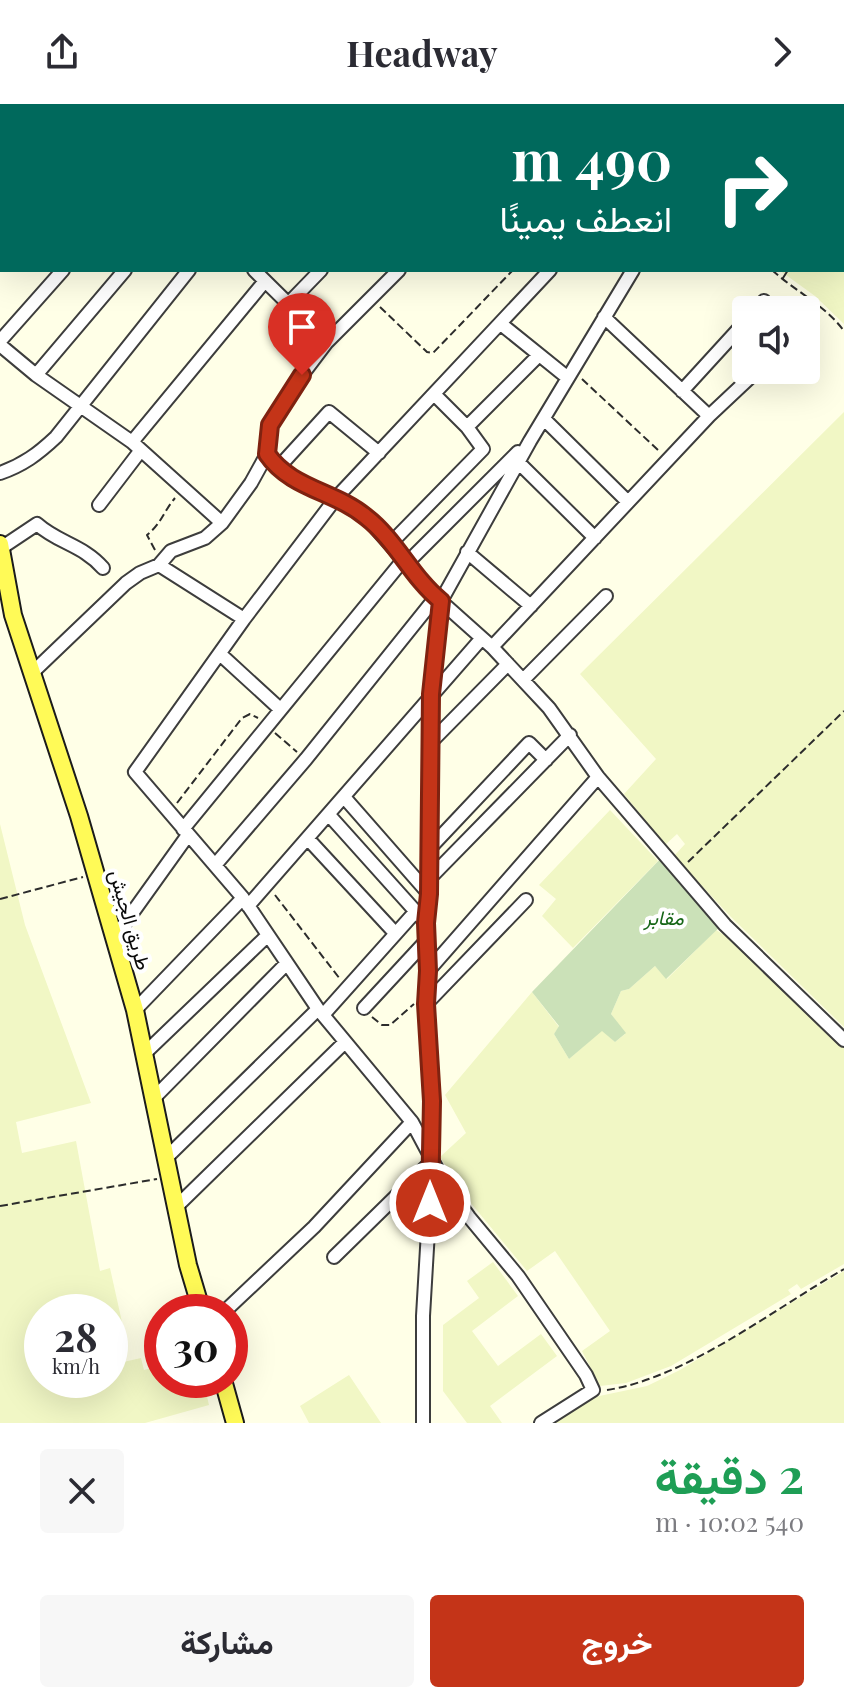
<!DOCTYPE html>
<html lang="ar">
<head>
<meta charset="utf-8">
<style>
  body { margin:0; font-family:"Playfair Display",Vazirmatn,serif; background:#f7f7f7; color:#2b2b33; direction:rtl; height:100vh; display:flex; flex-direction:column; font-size:30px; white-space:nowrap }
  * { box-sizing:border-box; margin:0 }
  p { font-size:26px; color:#7c7c81 }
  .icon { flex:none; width:44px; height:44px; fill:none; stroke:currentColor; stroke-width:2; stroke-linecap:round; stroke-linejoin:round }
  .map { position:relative; height:1319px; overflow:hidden; direction:ltr }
  .drawer { display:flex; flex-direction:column; background:#fff; flex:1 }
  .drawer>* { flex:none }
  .guide { position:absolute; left:0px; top:0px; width:844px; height:168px; box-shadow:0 8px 32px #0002; direction:rtl; background:#00695c; color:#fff; overflow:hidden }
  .tools { position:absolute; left:732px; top:192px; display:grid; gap:16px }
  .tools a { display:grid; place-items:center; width:88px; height:88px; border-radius:8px; background:#fff; box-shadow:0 8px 32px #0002; font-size:40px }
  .speed { position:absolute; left:24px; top:1190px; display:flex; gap:16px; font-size:40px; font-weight:700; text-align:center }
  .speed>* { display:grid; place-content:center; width:104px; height:104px; border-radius:50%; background:#fff; box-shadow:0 8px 32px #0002; line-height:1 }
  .speed small { font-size:20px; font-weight:400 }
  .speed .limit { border:12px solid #d22; background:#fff; color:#111 }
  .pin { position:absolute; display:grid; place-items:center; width:68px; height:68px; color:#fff; margin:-82px -34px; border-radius:50% 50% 50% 0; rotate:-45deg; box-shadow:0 0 8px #0007 }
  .pin .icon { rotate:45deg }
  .me { position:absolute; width:88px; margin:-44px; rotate:0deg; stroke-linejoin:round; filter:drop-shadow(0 0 6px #0008) }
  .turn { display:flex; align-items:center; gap:28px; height:168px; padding:0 40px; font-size:36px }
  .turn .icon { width:104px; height:104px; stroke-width:2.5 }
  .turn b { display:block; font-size:56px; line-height:68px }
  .round { display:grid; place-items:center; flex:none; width:84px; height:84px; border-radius:8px; background:#f7f7f7 }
  .head { display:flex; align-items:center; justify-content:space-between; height:136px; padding:0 40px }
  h1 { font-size:48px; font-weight:700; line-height:60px; color:#1e9e55 }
  .action { display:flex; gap:16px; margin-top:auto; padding:16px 40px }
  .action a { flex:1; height:92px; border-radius:8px; background:#c43418; color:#fff; font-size:32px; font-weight:700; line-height:92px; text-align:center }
  .action a+a { background:#f7f7f7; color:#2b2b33 }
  header { display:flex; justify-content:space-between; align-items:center; height:104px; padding:0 40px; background:#fff; font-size:36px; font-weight:700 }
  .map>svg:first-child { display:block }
  .farmland { fill:#f1f7c5 }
  .cemetery { fill:#cbe1b8 }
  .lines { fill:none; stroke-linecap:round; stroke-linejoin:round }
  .stream { stroke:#286cd9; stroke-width:3 }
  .minor-casing { stroke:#3d3d3d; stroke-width:16 }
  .major-casing { stroke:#1b1b1b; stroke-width:20 }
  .path { stroke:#2c2c2c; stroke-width:2; stroke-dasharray:8 4; stroke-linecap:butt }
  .minor { stroke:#fff; stroke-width:12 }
  .major { stroke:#fffa57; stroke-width:16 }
  .route-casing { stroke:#7f2210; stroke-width:20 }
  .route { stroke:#c43418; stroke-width:14 }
  .labels { text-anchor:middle; stroke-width:8; stroke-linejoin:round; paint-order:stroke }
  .park-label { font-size:20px; font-style:italic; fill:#166617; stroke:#fff }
  .street-label { font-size:20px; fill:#0a0a0a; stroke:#fff }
</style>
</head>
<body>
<header><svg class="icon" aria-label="forward" viewBox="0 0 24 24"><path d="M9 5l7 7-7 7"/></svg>Headway<svg class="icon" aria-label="share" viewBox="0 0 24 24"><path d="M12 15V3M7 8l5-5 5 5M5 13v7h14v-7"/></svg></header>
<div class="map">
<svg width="844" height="1319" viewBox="0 0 844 1319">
  <rect width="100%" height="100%" fill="#ffffe7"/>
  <path class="farmland" d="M747 0H844V220L815 192 779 166H842V2H745Z
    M844 308V923L731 813 674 752 685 740 677 730 665 741 624 690 656 655 580 570Z
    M610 706 658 757 573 844 542 812 556 795 539 781Z
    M0 720 25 821 91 999 16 1018 22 1049 76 1037 100 1167 110 1164 122 1218 110 1221V1208H42V1276H110V1261L141 1254 144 1266 162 1261V1276H203L209 1301 145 1319H0Z
    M716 826 734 837 844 941V1160L801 1185 797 1180 788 1186 791 1190 671 1262 626 1279 600 1282 582 1247 610 1227 555 1147 527 1167 470 1098 440 1053 466 1029 445 991 532 888 559 923 554 930 569 955 602 926 615 938 625 930 611 910 621 887 629 885 655 862 667 875Z
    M493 1158 518 1192 472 1227 498 1262 541 1230 557 1252 490 1302 502 1319H467L443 1287V1221L479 1194 467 1177Z
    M844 1167V1319H548L585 1295 647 1282 680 1266Z
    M349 1271 381 1319H309L300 1302Z"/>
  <path class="cemetery" d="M666 749 727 816 666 875 655 862 629 885 621 887 611 910 626 929 615 938 602 927 569 955 554 930 559 922 532 888Z"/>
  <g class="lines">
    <path class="stream" d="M585 0 587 2"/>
    <g class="minor-casing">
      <path id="minor" d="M81 0 83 2
        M48 2 50 0
        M181 2 183 0
        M226 2 228 0
        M268 2 270 0
        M308 2 310 0
        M734 2 735 0
        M0 10 2 8
        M0 56 2 53
        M0 153 2 151
        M254 166 327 238
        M288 200 321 166
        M756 206 764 197
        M604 213 709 312
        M501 220 568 274
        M0 237 63 166
        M0 241 36 271 132 338 222 419
        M36 271 125 166
        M682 287 746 217
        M544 315 628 398
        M467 323 539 251
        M132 338 265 177
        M267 350 290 374 336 394 366 413 436 493 492 543 549 604 598 673 725 821 844 936
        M518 358 595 434
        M278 364 329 308 379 349
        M0 369C23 361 38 350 56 333L189 166
        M99 401 141 346
        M391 439 483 345 467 323 434 290
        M1 444 37 420C58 439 83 441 103 464
        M467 448 531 502
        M407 459 518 348
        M159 461 171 447 205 434 222 419 251 379 267 350 270 321 302 271 327 238 399 166
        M492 543 709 312 758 266
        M220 550 280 605
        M33 568 126 479 140 469 159 461 244 515
        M523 576 606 492
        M431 638 508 560
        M344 693 429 790
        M329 711 426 819
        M183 725 404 455
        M309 736 395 829
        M430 744 529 639 546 656
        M216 760 306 655 436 493
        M429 775 570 631
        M248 802 482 534
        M115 833 188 731
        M428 867 598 673
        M426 900 526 796
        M364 904 427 836
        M135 906 243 794
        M323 911 416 807
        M144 950 267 832
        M152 996 286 860
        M165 1055 318 905
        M176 1103 345 938
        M334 1153 430 1059
        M224 1208 314 1123 412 1018
        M423 1319V1212L431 1076 429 1052 432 997 426 900 431 590 441 497 530 337 633 166
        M541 1319 593 1286 586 1271 518 1172 469 1113 445 1080 412 1018 318 905 243 794 135 668 244 515 336 394 550 166"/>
    </g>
    <g class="major-casing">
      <path id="major" d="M0 440 13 511 79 712 135 906 188 1161 202 1208
        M223 1276 235 1319"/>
    </g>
    <path class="path" d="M329 0 331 2
      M565 0 567 2
      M579 0 581 2
      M596 0 598 2
      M448 2 450 0
      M842 88 844 85
      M772 166C796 188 825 201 844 227
      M783 174 788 166
      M380 203 427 248 433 249 513 166
      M582 275 659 347
      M155 446 147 431C161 420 164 407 175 394
      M275 629 297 648
      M177 699 242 614 250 610 258 614
      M688 758 844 607
      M275 791 340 875
      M0 795 83 773
      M372 913 382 921H390L414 900
      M0 1102 157 1075
      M607 1286C686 1274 774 1205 844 1165"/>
    <use href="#minor" class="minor"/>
    <use href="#major" class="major"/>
  </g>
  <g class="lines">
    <g class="route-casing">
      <path id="route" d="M302 271 270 321 267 350C291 385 335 387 366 413 396 436 412 474 441 497L431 590 429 790 426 819 428 867 426 900 432 997 430 1099"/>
    </g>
    <use href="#route" class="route"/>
  </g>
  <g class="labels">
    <g class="park-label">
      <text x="664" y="821">مقابر</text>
    </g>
    <g class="street-label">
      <text transform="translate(130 816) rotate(74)" y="7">طريق الجيش</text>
    </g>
  </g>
</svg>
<div class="tools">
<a><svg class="icon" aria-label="sound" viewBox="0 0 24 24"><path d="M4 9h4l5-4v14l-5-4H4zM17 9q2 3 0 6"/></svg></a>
</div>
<div class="speed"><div>28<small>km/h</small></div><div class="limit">30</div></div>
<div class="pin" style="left:302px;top:271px;background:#d93025"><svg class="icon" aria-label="arrive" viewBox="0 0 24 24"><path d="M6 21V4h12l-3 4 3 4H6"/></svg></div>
<svg class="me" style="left:430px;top:1099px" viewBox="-20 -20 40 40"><circle r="17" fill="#c43418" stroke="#fff" stroke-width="3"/><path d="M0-11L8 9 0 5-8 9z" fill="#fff"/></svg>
<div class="guide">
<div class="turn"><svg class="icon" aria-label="right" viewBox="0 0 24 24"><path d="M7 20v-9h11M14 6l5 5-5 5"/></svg><div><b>490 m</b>انعطف يمينًا</div></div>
</div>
</div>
<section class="drawer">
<div class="head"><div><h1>2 دقيقة</h1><p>540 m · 10:02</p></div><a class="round"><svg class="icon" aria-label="close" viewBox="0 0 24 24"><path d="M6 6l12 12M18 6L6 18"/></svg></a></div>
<div class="action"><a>خروج</a><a>مشاركة</a></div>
</section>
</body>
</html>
